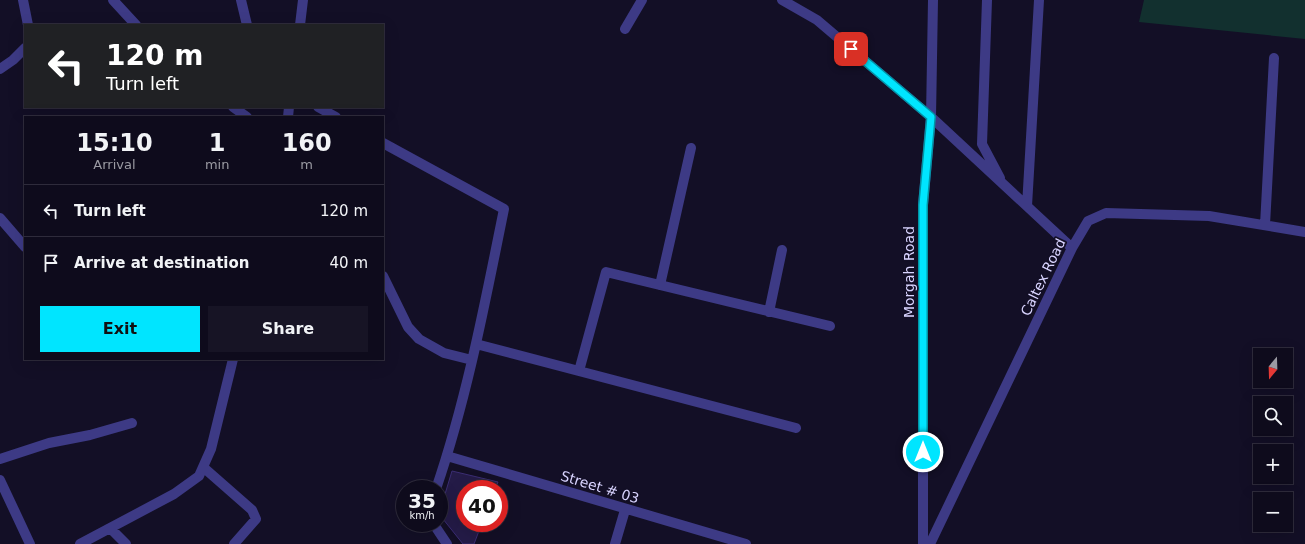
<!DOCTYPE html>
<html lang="en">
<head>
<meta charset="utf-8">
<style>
  body { margin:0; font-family:"DejaVu Sans",sans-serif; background:#171425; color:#f1f3f6; height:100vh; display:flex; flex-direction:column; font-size:15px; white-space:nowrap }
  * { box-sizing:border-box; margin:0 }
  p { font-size:13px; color:#9b9ba3 }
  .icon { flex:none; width:22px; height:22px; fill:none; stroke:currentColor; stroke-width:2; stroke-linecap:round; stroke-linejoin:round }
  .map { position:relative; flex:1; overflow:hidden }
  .details { position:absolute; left:24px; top:116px; width:360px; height:244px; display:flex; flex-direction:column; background:#0e0b1c; border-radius:0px; box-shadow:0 4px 16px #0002,0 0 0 1px #2e2b3b }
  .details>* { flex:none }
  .banner { position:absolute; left:24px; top:24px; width:360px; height:84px; border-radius:0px; box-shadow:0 4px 16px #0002,0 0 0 1px #2e2b3b; background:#202124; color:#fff; overflow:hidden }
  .needle { width:26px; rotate:199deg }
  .fabs { position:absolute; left:1253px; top:348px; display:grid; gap:8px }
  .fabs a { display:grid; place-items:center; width:40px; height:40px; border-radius:0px; background:#0e0b1c; box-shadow:0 4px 16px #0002,0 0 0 1px #2e2b3b; font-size:20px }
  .speed { position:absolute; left:396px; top:480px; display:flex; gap:8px; font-size:20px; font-weight:700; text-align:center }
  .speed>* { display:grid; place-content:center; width:52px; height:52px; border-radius:50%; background:#0e0b1c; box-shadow:0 4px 16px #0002,0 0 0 1px #2e2b3b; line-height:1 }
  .speed small { font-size:10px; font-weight:400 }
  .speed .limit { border:6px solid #d22; background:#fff; color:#111 }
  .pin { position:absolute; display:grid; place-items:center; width:34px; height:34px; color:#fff; margin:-17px; border-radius:8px; box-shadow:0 2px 6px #0006 }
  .me { position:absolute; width:44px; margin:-22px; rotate:0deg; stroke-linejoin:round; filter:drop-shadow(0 0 3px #0008) }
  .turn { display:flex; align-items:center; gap:14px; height:84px; padding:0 16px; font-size:18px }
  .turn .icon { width:52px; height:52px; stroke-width:2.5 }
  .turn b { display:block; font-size:28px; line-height:34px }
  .eta { display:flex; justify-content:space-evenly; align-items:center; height:68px; text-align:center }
  .eta b { font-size:24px; font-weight:700; line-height:28px }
  .primary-button { display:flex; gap:8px; margin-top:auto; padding:8px 16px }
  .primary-button a { flex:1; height:46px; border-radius:0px; background:#00e5ff; color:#111; font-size:16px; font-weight:700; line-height:46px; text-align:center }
  .primary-button a+a { background:#171425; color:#f1f3f6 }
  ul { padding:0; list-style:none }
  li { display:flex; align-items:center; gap:12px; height:52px; padding:0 16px; border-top:1px solid #2e2b3b }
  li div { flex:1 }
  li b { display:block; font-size:15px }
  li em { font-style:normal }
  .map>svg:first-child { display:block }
  .green { fill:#12302f }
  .building { fill:#241b47; stroke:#3b2d73 }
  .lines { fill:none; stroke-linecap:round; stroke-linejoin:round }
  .minor { stroke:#3d3a85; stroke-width:10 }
  .route-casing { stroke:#0095a6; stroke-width:10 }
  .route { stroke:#00e5ff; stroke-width:7 }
  .labels { text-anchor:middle; stroke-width:3.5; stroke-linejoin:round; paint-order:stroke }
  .street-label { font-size:14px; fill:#d9d4ff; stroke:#130f26 }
</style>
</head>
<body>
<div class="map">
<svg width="1305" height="544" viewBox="0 0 1305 544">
  <rect width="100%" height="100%" fill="#130f26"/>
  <path class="green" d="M1144 0H1305V39L1139 22Z"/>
  <path class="building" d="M452 471 498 482 495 489H465V523H482L474 544H463L439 514Z"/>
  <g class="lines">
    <path class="minor" d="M23 0 28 25
      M113 0 136 25
      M241 0 247 25
      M782 0 817 20 931 117 1072 248
      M987 0 982 144 1000 178
      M300 25 303 0
      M625 29 642 0
      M0 69 13 60 25 48
      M233 107 247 117
      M318 107 336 117
      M288 117 289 107
      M383 143 504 209C485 303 467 398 436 489
      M1027 206 1039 0
      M0 218 25 247
      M1265 225 1274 58
      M383 276 408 327 419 339 444 353 472 360
      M660 285 691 148
      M769 312 782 250
      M476 344 796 428
      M579 371 606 272 830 326
      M447 456 746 544
      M0 459 49 443 90 435 132 423
      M203 467 252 510 256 519 234 544
      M0 480 30 544
      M433 523 447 544
      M110 528 126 544
      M80 544 174 494 199 476 211 449 233 359
      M615 544 625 510
      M923 544V205L931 117 933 0
      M930 544 1072 248 1088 221 1106 213 1209 216 1305 232"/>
  </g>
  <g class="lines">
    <g class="route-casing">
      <path id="route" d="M851 49 931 117 923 205V452"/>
    </g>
    <use href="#route" class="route"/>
  </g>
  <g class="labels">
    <g class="street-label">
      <text transform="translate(909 272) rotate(-90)" y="5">Morgah Road</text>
      <text transform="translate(1043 277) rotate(-64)" y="5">Caltex Road</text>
      <text transform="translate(600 487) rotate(17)" y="5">Street # 03</text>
    </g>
  </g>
</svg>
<div class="fabs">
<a><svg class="needle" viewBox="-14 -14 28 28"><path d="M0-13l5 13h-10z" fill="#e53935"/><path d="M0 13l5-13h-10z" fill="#9b9ba3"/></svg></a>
<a><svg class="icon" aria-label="search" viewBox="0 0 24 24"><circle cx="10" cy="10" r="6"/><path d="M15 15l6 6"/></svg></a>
<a>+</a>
<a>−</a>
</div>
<div class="speed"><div>35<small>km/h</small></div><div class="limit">40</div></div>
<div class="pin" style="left:851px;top:49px;background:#d93025"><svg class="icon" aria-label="arrive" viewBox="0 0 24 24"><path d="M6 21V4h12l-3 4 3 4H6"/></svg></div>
<svg class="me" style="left:923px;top:452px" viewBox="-20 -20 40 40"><circle r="17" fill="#00e5ff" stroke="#fff" stroke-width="3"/><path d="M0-11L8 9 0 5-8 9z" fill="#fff"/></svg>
<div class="banner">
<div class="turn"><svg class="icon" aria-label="left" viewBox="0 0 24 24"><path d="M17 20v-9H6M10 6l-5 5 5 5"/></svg><div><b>120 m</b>Turn left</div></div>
</div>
<section class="details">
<div class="eta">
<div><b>15:10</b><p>Arrival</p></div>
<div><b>1</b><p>min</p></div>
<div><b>160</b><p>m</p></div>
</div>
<ul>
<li><svg class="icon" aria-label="left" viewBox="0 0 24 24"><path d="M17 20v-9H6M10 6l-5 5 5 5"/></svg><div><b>Turn left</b></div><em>120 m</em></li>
<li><svg class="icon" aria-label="arrive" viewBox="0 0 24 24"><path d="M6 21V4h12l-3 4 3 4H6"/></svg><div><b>Arrive at destination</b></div><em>40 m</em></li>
</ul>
<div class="primary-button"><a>Exit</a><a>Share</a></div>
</section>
</div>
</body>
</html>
